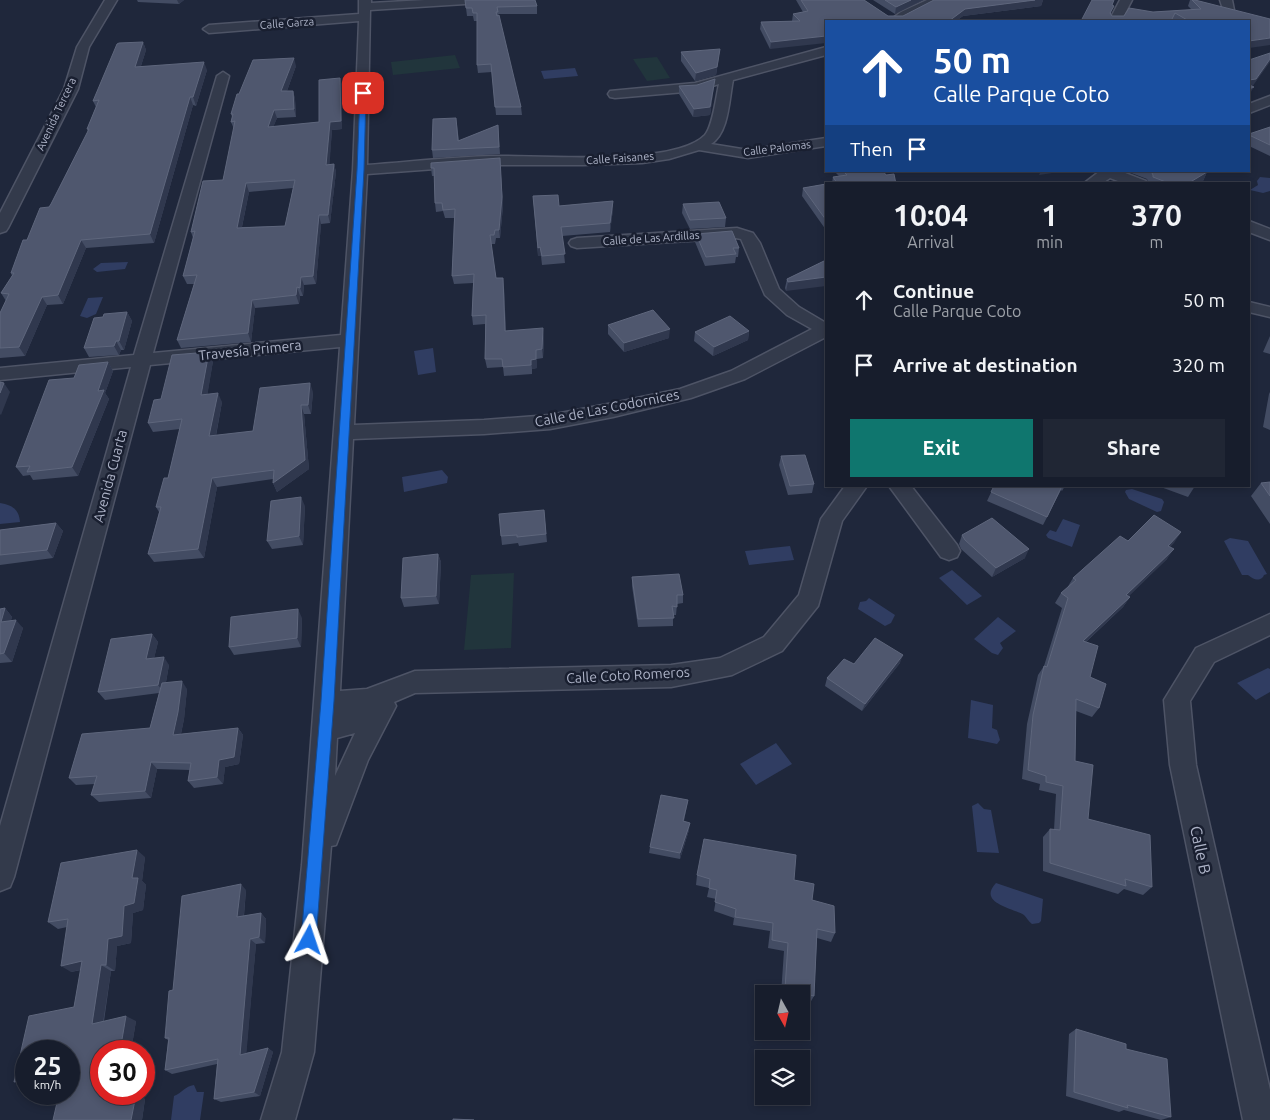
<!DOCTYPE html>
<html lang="en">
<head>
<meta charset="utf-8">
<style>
  body { margin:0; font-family:Ubuntu,sans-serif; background:#202634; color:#f1f3f6; height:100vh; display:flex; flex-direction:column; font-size:19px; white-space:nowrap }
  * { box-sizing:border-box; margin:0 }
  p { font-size:16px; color:#9ea2a9 }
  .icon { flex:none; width:28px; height:28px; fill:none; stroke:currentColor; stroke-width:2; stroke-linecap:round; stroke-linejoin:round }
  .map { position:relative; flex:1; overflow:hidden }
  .details { position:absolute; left:825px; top:182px; width:425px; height:305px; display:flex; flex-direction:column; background:#171d2c; border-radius:0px; box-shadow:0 2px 8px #0003,0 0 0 1px #363b48 }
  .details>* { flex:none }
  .top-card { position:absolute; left:825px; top:20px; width:425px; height:152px; border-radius:0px; box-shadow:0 2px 8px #0003,0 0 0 1px #363b48; background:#1a4fa0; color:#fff; overflow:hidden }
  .needle { width:32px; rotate:172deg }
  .buttons { position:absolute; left:755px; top:985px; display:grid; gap:10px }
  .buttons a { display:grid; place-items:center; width:55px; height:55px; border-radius:0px; background:#171d2c; box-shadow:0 2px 8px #0003,0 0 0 1px #363b48; font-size:25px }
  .speed { position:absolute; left:15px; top:1040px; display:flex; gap:10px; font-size:25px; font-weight:700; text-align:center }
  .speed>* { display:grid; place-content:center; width:65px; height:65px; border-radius:50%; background:#171d2c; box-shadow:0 2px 8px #0003,0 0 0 1px #363b48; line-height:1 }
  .speed small { font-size:12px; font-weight:400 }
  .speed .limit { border:8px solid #d22; background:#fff; color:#111 }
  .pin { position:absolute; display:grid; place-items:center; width:42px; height:42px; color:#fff; margin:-21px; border-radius:10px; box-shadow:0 2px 8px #0006 }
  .me { position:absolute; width:55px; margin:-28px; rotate:5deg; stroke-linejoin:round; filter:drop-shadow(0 0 4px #0008) }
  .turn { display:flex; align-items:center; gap:18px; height:105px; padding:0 25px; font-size:22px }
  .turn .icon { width:65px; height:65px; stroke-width:2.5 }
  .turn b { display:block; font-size:35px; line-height:42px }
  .then { display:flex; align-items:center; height:48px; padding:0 25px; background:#0003; gap:10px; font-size:19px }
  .eta { display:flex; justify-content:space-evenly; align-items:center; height:85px; text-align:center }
  .eta b { font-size:30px; font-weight:700; line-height:35px }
  .primary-button { display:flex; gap:10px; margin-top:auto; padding:10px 25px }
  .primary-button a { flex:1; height:58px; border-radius:0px; background:#0f766e; color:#fff; font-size:20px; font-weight:700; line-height:58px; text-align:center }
  .primary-button a+a { background:#202634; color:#f1f3f6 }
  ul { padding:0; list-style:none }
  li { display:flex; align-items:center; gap:15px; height:65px; padding:0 25px }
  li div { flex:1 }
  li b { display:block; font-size:19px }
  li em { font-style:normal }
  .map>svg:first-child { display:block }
  .green { fill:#21353c }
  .water { fill:#303d62 }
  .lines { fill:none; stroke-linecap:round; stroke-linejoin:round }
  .street-casing { stroke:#4e5466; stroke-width:3 }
  .street { fill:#333a4b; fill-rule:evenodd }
  .wall { fill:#434c63; fill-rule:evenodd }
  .shaded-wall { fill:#30384e }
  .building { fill:#4f576e; stroke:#5e667c; fill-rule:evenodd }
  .route { fill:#1a73e8; stroke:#114b97 }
  .labels { text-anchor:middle; stroke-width:5; stroke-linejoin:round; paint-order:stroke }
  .far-street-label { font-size:11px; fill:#aeb4c8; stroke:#191f30 }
  .street-label { font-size:14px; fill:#aeb4c8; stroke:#191f30 }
  .near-street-label { font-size:16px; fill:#aeb4c8; stroke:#191f30 }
</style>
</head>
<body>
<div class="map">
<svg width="1270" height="1120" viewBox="0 0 1270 1120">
  <rect width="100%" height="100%" fill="#1f273b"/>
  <path class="green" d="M455 55 460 68 393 75 391 62Z
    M657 57 670 78 647 81 633 59Z
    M514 573 511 648 464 650 471 575Z"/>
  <path class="water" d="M575 68 578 76 544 79 541 71Z
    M1260 177 1270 178V191L1263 193 1250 190 1258 185 1257 181Z
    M128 262 125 269 97 272 93 269 101 263Z
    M103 297 96 314 87 318 80 316 88 298Z
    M433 348 436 372 418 375 414 351Z
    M442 470 448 477 447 483 404 492 402 477Z
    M1132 489 1162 499 1164 502 1161 511 1157 512 1129 499 1125 492 1126 490Z
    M0 503C12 505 19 509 20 522L0 524Z
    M1063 519 1080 525 1072 547 1048 538 1046 535 1050 530 1056 532Z
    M1230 538 1248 541 1267 574 1264 575 1263 577C1258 582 1253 579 1248 575H1242L1224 541Z
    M790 546 794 560 749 565 745 551Z
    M952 570 982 596 967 605 939 578Z
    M869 598 895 615 891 623 885 626 858 609 860 602 866 601Z
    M998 617 1016 631 1000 643 1003 648 998 655 992 653 974 639Z
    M1268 668 1270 669V692L1256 700 1237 683Z
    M971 700 993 705 992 728 997 730 1000 740 997 744 968 738Z
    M776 743 792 764 756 785 740 764Z
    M978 803 984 809 991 810 999 853 977 852 972 806Z
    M996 883 1043 899 1041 921 1039 923 1032 924C1028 921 1027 918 1024 915 1013 908 977 903 996 883Z
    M194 1085 197 1092H204L200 1120H171L174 1096C182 1093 185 1086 194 1085Z"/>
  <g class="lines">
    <g class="street-casing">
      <path id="street" d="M105 0H117L89 47 78 89 8 228 6 231 0 233V213L64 89 77 47Z
        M359 0H371V3L425 0H487L481 3 370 10 367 165C409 162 451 157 492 156 537 155 675 167 705 135 713 126 716 97 719 84L696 91 615 98 610 97 608 94 610 91 695 83 826 47V55L733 80C729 99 729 133 711 144L748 150 826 138V146L748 158 699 150 669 159 642 163 583 165H490L367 174 354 425 484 420 550 415 613 403 680 389 731 371 812 329 787 315 765 295 741 239 736 238 577 248 571 246 569 243 571 240 577 238 737 228 753 233 760 243 779 289 799 307 826 323V337L745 379 691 398 613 417 550 429 484 434 353 439 340 691 367 689 415 671 671 665 720 658 764 637 799 595 821 519 845 486H867L842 521 818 606 782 651 732 675 671 687 415 693 394 702 396 706 368 760 336 845 331 846 314 1052 295 1120H261L282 1052 302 865 340 347 150 365 14 877 10 887 0 891V826L131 367 0 380V368L134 355 217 76 223 72 229 76 153 353 341 335 353 170 359 21 209 33 203 29 209 25 359 14ZM355 733 335 776 337 738Z
        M927 0H942L902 21H889L901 12Z
        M1120 0H1132L1121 21H1109Z
        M1220 0H1232L1234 10 1232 12H1224Z
        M1270 96V105L1249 113V104Z
        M1100 171H1120L1146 181 1148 184H1126L1110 178 1101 184H1083Z
        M1249 221 1270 229V240L1249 232Z
        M1249 302 1270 307V317L1249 312Z
        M889 486H911L957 545 960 551 957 557 949 560 941 557Z
        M1270 614V635L1214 662 1190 701 1196 765 1270 1090V1120H1243L1170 765 1164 700 1196 648Z"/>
    </g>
    <use href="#street" class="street"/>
  </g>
  <path class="wall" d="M137 0H184L179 4 138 2Z
    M465 0 537 6V14H498L521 107 522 115H496L492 72 478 73 477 65V21H474L473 16H467Z
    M796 0H864L888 16H903L934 0H1043L1041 6 963 16 956 21H826L770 49 760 29 761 22 792 21 793 14 803 12Z
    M873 0H923L895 14Z
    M1190 0H1195L1249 21H1175L1172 20 1081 21 1112 5 1111 14 1112 16H1124L1153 12 1192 10 1188 6Z
    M143 42 146 50 141 66 207 70 196 106 193 105 154 243 86 248 63 304 47 305 25 356 0 358V313L6 301 1 293 12 276 11 273 27 240 51 204 88 132 87 129 96 107 93 101Z
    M681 52 719 57 716 75 695 81 681 61Z
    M296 66 287 91H293L295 99 296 117 277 118 273 127 319 122 340 78 342 86V129L332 130 329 165 334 164 336 172 330 223 321 224 316 284 304 285 303 296H300L299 304 255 308 251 342 181 348 177 340 194 284H187L183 276 193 238 191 232 223 180 234 129 231 122 232 117 231 114 239 94ZM293 188 285 226 242 227 249 192Z
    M715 79 710 115 693 117 679 94V86L697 85Z
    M457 125 459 141 498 125 500 154 433 158 432 150Z
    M1270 127V156L1249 146V134Z
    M500 158 503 206 500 238H496L495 244H491L496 278 504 287 506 331 544 337 543 358 537 359V368L532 369V374L504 376 503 367 487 368 485 359V324L473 325 472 316 473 283 454 284 452 276 454 218H445L443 211 436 212 435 203 434 176H432L431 168Z
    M834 171H883L832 183 833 177 839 176Z
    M1126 171H1205L1207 172 1203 181 1197 184H1149L1147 179Z
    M826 184V230L802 196 803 188Z
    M533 196 559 206 613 201V209L610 232 562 236 565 263 542 265 541 256H538Z
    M683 204 726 218 725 227 690 229 682 213Z
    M696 234 739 248 738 257H736L735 263 705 266 695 242Z
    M826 260 786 291 785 288 787 279Z
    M127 312 132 321 124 350H121L119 355 89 357 84 348Z
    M608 325 669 338 624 352 608 334Z
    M749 331 748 340 713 356 694 341 695 332Z
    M1270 336V354L1263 352Z
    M213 361 207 395 222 402 216 436 253 431 313 392 311 414H304L309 469 277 492 273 483V479L217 487 204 558 154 562 148 554 159 512 156 507 168 478 180 429 153 432 148 423 161 399Z
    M108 362 113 371 105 393 109 399 78 476 33 480 30 475 23 476 16 467 74 378Z
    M1270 392V430L1263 427 1269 394Z
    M781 456 814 484 812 493 788 495 779 465Z
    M1270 482V524L1251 496 1261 483Z
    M994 486H1065L1062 491 1061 490 1043 525 987 501Z
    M1158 486H1195L1188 497Z
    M305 506 303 545 272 549 267 541Z
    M544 510 547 542 519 546 518 543 502 545 501 536Z
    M56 523 63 531 53 558 0 565V530Z
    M1181 532 1170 547 1167 559 1128 596 1130 597 1123 607 1086 642 1090 677 1099 708 1092 717 1076 711 1075 761 1088 819 1152 887 1143 895 1124 889 1118 894 1043 871V837L1050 829 1054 830 1056 794 1039 790 1040 784 1022 779 1027 724 1038 675 1044 666 1062 608 1055 603 1061 593 1067 588 1073 578 1128 541Z
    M962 535 1025 558 992 577 961 549 959 544Z
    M438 554 441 562 439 604 404 607 401 598Z
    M632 577 683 595V603L677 604 676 615H673V626L638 627 632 586Z
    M5 608 12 617 11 620 23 628 12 662 0 663V609Z
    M302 618 301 647 234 655 229 647Z
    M152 634 158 642 154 658 169 665 166 682 187 689 184 719 181 734 238 728 243 735 239 764 225 767 223 784 194 788 188 781 190 770 157 769 151 798 99 802 91 795 95 784 76 785 69 778 150 728 159 693 105 700 98 692Z
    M900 663 862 711 825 686 827 678 854 664Z
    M688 800 684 821 689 830 680 859 649 853 650 847Z
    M145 857 142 881 146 885 143 910 133 913 131 943 117 946 115 971H111L104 1021H136L131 1051H101V1094H124L126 1096 136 1095 145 1099 142 1120H53L69 1094 74 1007 81 970 71 972 67 927 58 929 48 922Z
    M697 875 794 880 812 900 835 933 831 942 817 938 814 996 810 1003 801 1001V994H781L784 951 768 948 770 931 733 925 734 918 714 911 716 899 707 897 709 888 696 885Z
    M246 890 244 916 261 913 266 919 265 943 256 944 246 1053 268 1048 273 1052 260 1096 221 1102 214 1099 217 1064 172 1074 165 1070 168 1040 165 1038 173 990Z
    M1076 1029 1126 1049 1171 1117 1161 1120 1124 1110 1119 1112 1066 1096 1069 1034Z"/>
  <path class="shaded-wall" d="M177 0H184L179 4Z
    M911 0H923L895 14 896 7Z
    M1035 0H1043L1041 6 963 16 956 21H949L965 9Z
    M826 36V43L770 49 771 42Z
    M1270 38V45L1249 48V41Z
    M143 42 146 50 138 75 135 67Z
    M720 49 716 75 695 81 696 73Z
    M294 58 296 66 284 99 281 91Z
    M1270 59V62L1252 87 1249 88V80Z
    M204 62 207 70 196 106 193 97Z
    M340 78 342 86V129L332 130 329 173 326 165 330 122Z
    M715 79 710 115 693 117 694 109Z
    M1254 87 1249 95V89Z
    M293 91 295 99 296 117 294 109Z
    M190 97 193 105 154 243 150 234Z
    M274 110 277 118 270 135 268 127Z
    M500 158 503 206 500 238 499 230Z
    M334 164 336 172 330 223 328 215Z
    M1041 171H1065L1039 175Z
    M1207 172 1203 181 1197 184H1187Z
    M246 183 249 192 240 236 237 228Z
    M613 201V209L610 232V223Z
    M319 215 321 224 316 284 313 276Z
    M81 240 86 248 63 304 58 295Z
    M540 247 541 256H538V248Z
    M301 277 304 285 303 296 300 288Z
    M826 277V286L786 291 788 282Z
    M503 278 504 287 506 340 505 331Z
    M297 287 300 296 299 304 296 295Z
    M42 297 47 305 25 356 19 347Z
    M252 300 255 308 251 342 248 333Z
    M127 312 132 321 124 350 119 341Z
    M543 328 544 337 543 358 542 349Z
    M670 329 669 338 624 352V343Z
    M749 331 748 340 713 356 714 347Z
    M116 341 121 350 119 355 114 346Z
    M209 352 213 361 206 404 201 395Z
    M537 359V368L532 369 531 360Z
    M108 362 113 371 105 393 109 399 78 476 72 467 98 391Z
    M4 383 10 392 1 415 0 414V393Z
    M310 383 313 392 311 414 308 405Z
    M218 393 222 402 214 445 209 436Z
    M301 405 304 414 309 469 277 492 273 483Z
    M212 478 217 487 204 558 198 549Z
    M301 497 305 506 303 545 299 536Z
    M56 523 63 531 53 558 47 550Z
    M1181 532 1174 543 1161 556 1168 546Z
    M1029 549 1025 558 992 577 996 568Z
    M1174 549 1167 559 1120 605 1126 595Z
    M438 554 441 562 439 604 436 596Z
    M1130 597 1123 607 1077 650 1083 641Z
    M5 608 12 617 8 630 1 622Z
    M298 609 302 618 301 647 297 638Z
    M16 620 23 628 12 662 4 653Z
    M152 634 158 642 152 667 146 659Z
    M903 655 900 663 862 711 865 704Z
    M164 657 169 665 164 693 158 685Z
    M182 681 187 689 184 719 179 743 173 735Z
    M238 728 243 735 239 764 225 767 223 784 217 777 219 760Z
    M151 762 157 769 151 798 145 791Z
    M688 800 687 807 682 828 683 821Z
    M690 823 689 830 680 859V853Z
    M137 850 145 857 142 881 146 885 143 910 133 913 131 943 117 946 115 971 106 965 108 939 124 906 132 878Z
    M241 884 246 890 243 923 237 917Z
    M261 913 266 919 265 943 259 937Z
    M250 939 256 944 246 1058 240 1055Z
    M82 961 92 967 71 972 61 966Z
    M101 965 111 971 102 1029 92 1024Z
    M126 1016 136 1021 131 1051H120Z
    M268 1048 273 1052 260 1096 254 1092Z
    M26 1079V1086L14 1082Z
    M115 1094H124V1095H126L125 1102 115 1098Z
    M136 1095 145 1099 142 1120H131Z"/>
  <path class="building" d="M465 0H535L537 6 497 7 498 12H496L497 16 499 15 521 107H495L491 64 477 65V13H473L472 8H466Z
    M801 0H864L888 16H903L934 0H1035L965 9 949 21H826V36L771 42 761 22 800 21 793 14 808 11Z
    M885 0H911L896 7Z
    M1092 0H1114L1112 5 1114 6 1110 13 1112 16H1124L1129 8 1153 12 1201 9 1192 0H1195L1270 19V38L1249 41V21H1189L1175 13 1171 21H1081Z
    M143 42 135 67 204 62 193 97H190L150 234 81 240 58 295 42 297 19 347 0 348V313L9 294 1 293 14 273H11L23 240H27L40 208 49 207 51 204 89 129H87L99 100 93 101 117 44 119 43Z
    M720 49 717 67 696 73 681 52Z
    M1270 53V59L1256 79 1249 80V60Z
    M294 58 281 91H293L294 109 274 110 268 127 319 122V80L340 78 341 121 330 122 326 165 334 164 328 215H319L313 276 301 277 300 288 297 287 296 295 252 300 248 333 177 340 197 275 183 276 195 231 191 232 203 181 223 180 235 121 231 122 233 114H231L237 94H239L253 60ZM295 180 285 226 237 228 246 183Z
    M715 79 710 107 694 109 679 86 697 85Z
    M1249 85 1254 87 1249 89Z
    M456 118 458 141 498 125 499 147 432 150 433 119Z
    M1270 127V145L1249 135V134Z
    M500 158 502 197 499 230H495L494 235H490L496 278H503L505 331 543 328 542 349 536 350V359L531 360V365L503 367 502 359H485L486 315 472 316 474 274 452 276 455 209 443 210 442 203H435L434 168H431V163Z
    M843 171H883L886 175 894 174 896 184H829L837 183 833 177 847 175Z
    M1151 171H1205L1207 172 1187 184 1181 182 1179 184H1171L1153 177V175Z
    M826 184V220L803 188Z
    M558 195 559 206 613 201 610 223 561 227 565 254 542 256 540 247 538 248 533 196Z
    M719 202 726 218 690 220 683 204Z
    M732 231 739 248H733L736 254 706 257 696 234Z
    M826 260V277L788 282 787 279Z
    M653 310 670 329 624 343 608 325Z
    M127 312 119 341H116L114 346 84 348 94 318 103 317 104 314Z
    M730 316 749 331 714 347 695 332Z
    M209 352 201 395 218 393 209 436 253 431 260 388 310 383 308 405H301L305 460 273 483 274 470 212 478 198 549 148 554 161 507H156L164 478H168L182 419 148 423 154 400 161 399 172 355Z
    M108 362 98 391 104 390 72 467 27 472 30 466 16 467 49 380 74 378 79 365Z
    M0 382 4 383 0 393Z
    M805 455 814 484 790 486 781 456Z
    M1270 482V496L1261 483Z
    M994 486H1062L1047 517 991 492Z
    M301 497 299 536 267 541 271 501Z
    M544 510 546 534 517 537V535L501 536 499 514Z
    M1154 515 1181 532 1168 546 1174 549 1126 595 1130 597 1083 641 1098 646 1090 677 1106 684 1099 708 1076 699 1075 761 1093 765 1088 819 1150 835 1152 887 1125 879 1126 886 1050 863V829L1060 830 1063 786 1046 782V776L1028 770 1033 715 1044 666 1047 667 1068 598 1061 593 1076 580 1073 578 1120 536 1128 541Z
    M992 518 1029 549 996 568 965 540 962 535Z
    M56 523 47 550 0 555V530Z
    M438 554 436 596 401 598 403 558Z
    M679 574 683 595H677V607L672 606 674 618 638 619 632 577Z
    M5 608 1 622 16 620 4 653 0 654V609Z
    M298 609 297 638 229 647 231 617Z
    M152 634 146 659 164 657 158 685 98 692 111 639Z
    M875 638 903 655 865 704 827 678 844 659 854 664Z
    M182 681 178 712 173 735 238 728 234 757 219 760 217 777 188 781 191 763 151 762 145 791 91 795 97 776 69 778 82 734 150 728 162 683Z
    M661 795 688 800 683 821 690 823 680 853 650 847Z
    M704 839 796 855 794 880 814 884 812 900 834 906 835 933 817 929 814 996 785 989 788 943 772 940 773 923 735 917 736 909 715 902 717 890 709 888 710 879 697 875Z
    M137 850 132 878H138L134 903 124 906 122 936 108 939 106 965H101L92 1024 126 1016 120 1051H101V1094H115V1098L136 1095 131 1120H53L59 1094H69V1051H26V1079L14 1082 29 1016 74 1007 82 961 61 966 68 919 48 922 61 863Z
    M241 884 237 917 261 913 259 937 250 939 240 1055 268 1048 254 1092 214 1099 218 1059 165 1070 169 1038H165L169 991 173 990 182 896Z
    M1076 1029 1126 1044V1049L1167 1059 1171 1117 1127 1105 1128 1108 1074 1092Z
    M453 1119 474 1120H453Z"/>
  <path class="route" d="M363 91 366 93 364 170 334 701 316 940 314 945 309 947 304 945 301 940 321 701 357 170 360 93Z"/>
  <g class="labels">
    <g class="far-street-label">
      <text transform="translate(287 23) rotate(-4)" y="4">Calle Garza</text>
      <text transform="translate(56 114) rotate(-65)" y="4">Avenida Tercera</text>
      <text transform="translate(777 148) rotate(-7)" y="4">Calle Palomas</text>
      <text transform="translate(620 158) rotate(-4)" y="4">Calle Faisanes</text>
      <text transform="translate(651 238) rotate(-4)" y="4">Calle de Las Ardillas</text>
    </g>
    <g class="street-label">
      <text transform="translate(250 350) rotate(-6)" y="5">Travesía Primera</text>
      <text transform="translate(607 408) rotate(-11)" y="5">Calle de Las Codornices</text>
      <text transform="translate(110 476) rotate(-75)" y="5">Avenida Cuarta</text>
      <text transform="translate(628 675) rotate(-3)" y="5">Calle Coto Romeros</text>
    </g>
    <g class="near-street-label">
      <text transform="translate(1201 850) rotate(78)" y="6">Calle B</text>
    </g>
  </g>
</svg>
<div class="buttons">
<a><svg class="needle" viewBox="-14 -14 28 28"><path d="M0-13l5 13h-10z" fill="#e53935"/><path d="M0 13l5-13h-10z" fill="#9ea2a9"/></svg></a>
<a><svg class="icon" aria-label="layers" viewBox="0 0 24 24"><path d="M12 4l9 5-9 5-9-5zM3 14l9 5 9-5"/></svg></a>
</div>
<div class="speed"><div>25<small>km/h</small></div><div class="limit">30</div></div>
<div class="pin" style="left:363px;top:93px;background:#d93025"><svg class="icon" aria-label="arrive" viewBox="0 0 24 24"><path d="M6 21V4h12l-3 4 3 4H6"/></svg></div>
<svg class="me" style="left:309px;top:940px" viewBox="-20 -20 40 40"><path d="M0-17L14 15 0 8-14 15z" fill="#1a73e8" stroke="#fff" stroke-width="4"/></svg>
<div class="top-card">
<div class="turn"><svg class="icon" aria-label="ahead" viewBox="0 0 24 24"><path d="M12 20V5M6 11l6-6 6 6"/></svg><div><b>50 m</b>Calle Parque Coto</div></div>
<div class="then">Then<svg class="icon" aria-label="arrive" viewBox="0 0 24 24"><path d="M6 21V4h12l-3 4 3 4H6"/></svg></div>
</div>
<section class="details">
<div class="eta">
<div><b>10:04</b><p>Arrival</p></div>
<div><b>1</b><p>min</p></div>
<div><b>370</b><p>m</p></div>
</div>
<ul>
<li><svg class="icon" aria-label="ahead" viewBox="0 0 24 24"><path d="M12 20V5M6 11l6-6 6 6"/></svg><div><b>Continue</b><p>Calle Parque Coto</p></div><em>50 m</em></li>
<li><svg class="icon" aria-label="arrive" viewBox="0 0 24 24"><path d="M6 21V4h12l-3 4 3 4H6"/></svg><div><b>Arrive at destination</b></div><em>320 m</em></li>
</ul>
<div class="primary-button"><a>Exit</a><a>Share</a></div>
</section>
</div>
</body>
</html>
